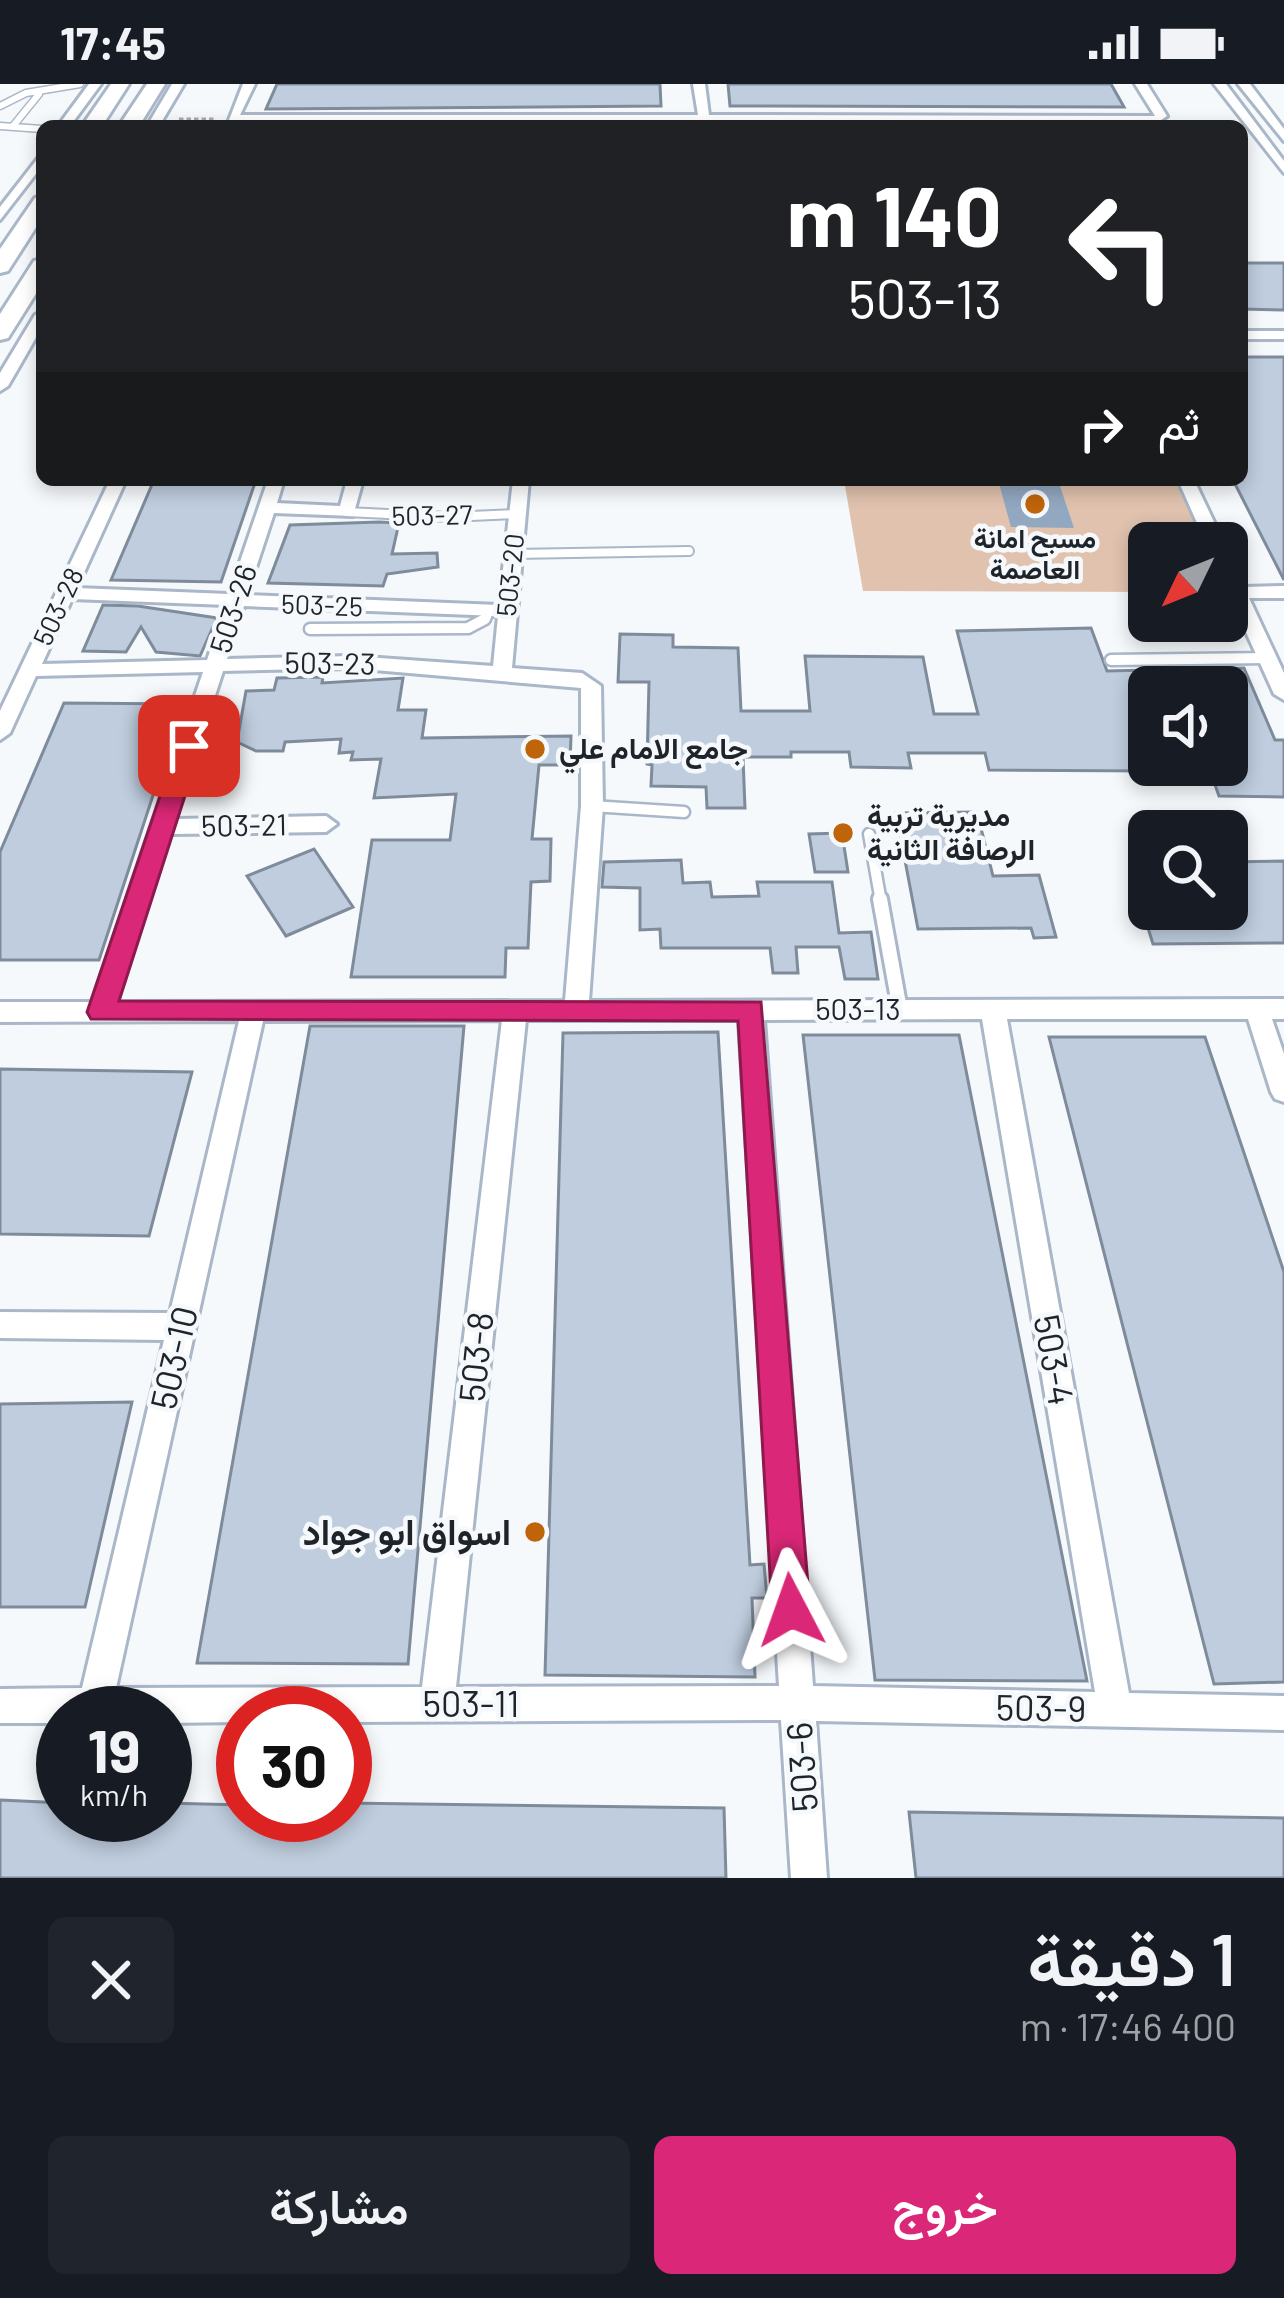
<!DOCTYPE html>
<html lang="ar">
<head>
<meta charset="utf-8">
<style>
  body { margin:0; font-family:Barlow,Vazirmatn,sans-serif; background:#20242c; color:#f1f3f6; direction:rtl; height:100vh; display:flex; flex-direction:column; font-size:45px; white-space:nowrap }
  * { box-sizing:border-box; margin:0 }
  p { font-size:39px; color:#9ea1a6 }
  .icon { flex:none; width:66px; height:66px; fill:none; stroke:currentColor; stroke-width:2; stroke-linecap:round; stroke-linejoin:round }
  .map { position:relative; height:1794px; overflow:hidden; direction:ltr }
  .side { display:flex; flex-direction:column; background:#171b24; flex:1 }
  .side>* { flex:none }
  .banner { position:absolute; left:36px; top:36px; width:1212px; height:366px; border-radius:18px; box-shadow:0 6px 18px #0003; direction:rtl; background:#202124; color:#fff; overflow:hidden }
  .needle { width:78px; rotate:227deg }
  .buttons { position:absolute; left:1128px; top:438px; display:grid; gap:24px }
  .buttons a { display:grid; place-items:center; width:120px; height:120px; border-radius:18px; background:#171b24; box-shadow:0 6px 18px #0003; font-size:60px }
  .speed { position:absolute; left:36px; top:1602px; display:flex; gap:24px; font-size:60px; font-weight:700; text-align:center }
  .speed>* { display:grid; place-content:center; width:156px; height:156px; border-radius:50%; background:#171b24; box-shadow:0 6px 18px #0003; line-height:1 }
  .speed small { font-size:30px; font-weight:400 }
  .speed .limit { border:18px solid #d22; background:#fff; color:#111 }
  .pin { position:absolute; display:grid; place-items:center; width:102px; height:102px; color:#fff; margin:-51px; border-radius:24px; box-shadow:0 6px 18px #0006 }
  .me { position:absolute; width:132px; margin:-66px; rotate:356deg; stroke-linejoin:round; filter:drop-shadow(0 0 9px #0008) }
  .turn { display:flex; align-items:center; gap:42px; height:252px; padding:0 48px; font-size:54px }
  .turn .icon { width:156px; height:156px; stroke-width:2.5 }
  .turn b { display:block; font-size:84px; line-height:102px }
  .then { display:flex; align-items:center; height:114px; padding:0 48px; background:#0003; gap:24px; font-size:45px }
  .round { display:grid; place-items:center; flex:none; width:126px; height:126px; border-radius:18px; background:#20242c }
  .head { display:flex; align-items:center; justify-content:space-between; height:204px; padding:0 48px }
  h1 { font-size:72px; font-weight:600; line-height:90px }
  .cta { display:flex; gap:24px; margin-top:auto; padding:24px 48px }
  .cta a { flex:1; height:138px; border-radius:18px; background:#db2777; color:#fff; font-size:48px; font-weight:600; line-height:138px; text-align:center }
  .cta a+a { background:#20242c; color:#f1f3f6 }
  .status { display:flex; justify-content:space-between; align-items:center; height:84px; padding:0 60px; background:#171b24; direction:ltr }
  .status svg { height:33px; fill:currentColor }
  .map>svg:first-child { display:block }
  .green { fill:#e0c2ae }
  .water { fill:#92a7c0 }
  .building { fill:#bfcdde; stroke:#7e8b9b; stroke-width:3 }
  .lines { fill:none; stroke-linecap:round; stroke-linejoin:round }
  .service-far3-casing { stroke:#a9b7c8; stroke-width:9 }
  .service-far2-casing { stroke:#a9b7c8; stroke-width:12 }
  .service-far1-casing { stroke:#a9b7c8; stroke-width:15 }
  .service-casing { stroke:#a9b7c8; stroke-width:20 }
  .minor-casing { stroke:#a9b7c8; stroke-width:6 }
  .primary-casing { stroke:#a9b7c8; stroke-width:6 }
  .path { stroke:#a7aaaf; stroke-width:3; stroke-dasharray:4.5 3; stroke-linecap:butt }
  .service-far3 { stroke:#fff; stroke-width:6 }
  .service-far2 { stroke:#fff; stroke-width:8 }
  .service-far1 { stroke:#fff; stroke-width:10 }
  .service { stroke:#fff; stroke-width:14 }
  .minor { fill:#fff; fill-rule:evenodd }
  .primary { fill:#fff; fill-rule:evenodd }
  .route { fill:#db2777; stroke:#8e194d; stroke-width:3 }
  .poi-dot { fill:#be640a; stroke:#f6f9fc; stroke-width:4.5 }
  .labels { text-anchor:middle; stroke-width:9; stroke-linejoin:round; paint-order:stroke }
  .far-street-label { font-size:27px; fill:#1f242b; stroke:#f6f9fc }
  .far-poi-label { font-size:27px; font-weight:bold; fill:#1f242b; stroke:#f6f9fc }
  .street-label { font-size:30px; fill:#1f242b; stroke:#f6f9fc }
  .poi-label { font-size:30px; font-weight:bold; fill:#1f242b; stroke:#f6f9fc; text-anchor:start }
  .near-street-label { font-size:36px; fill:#1f242b; stroke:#f6f9fc }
  .near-poi-label { font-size:36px; font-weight:bold; fill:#1f242b; stroke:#f6f9fc; text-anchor:end }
</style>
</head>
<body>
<div class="status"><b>17:45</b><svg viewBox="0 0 49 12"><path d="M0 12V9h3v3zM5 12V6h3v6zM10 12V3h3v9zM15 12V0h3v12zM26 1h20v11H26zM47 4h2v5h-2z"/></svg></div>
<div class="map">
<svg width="1284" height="1794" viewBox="0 0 1284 1794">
  <rect width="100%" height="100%" fill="#f6f9fc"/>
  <path class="green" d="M844 396H1186L1215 459H1149V508L863 507Z"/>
  <path class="water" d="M998 396H1058L1074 444 1011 443Z"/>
  <path class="building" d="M277 0H660L661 22 266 25Z
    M728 0H1111L1124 23 730 22Z
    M1242 179H1284V226L1242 225Z
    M1242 273H1284V496L1233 396H1242Z
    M154 396H256L221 498 111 496Z
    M379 438 399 439 392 470 437 469 438 483 387 490 383 502 268 499 290 441Z
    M103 521 138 522 217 534 200 572 156 568 141 543 126 568 83 567Z
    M1091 544 1107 587 1149 586V687L989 686 985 669H908L911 684 851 683 849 668H791V673H743L745 724H707L706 703 651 702 652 681 647 680 649 598H618L620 550 673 551V563L738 564 741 627H810L805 572 923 573 934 630H978L957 547Z
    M1244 584 1275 656H1284V713L1219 712 1208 681H1227V603H1191L1184 585Z
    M323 593 322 599 403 594 398 626H426L422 654 571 652 570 681H539L532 755H551L550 797 531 798 528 864H506L505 893H351L372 756H450L456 710 374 714 381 675 351 676 353 668 339 669 341 655 285 658 283 667H256L237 658 246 607 274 606 277 594Z
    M64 619 183 620 99 876H0V768Z
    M977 728 993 792 1039 791 1056 853 1034 854 1031 844 918 845 896 729Z
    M842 749 848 788H815L809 750Z
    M314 765 353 823 286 852 247 792Z
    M681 776 683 799 710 798 712 813 759 812 757 798H832L839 849 871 848 878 895H845L839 863H796L798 889H773L770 864H661L660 845 640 846V804L602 803 604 778Z
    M1284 777V859L1153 860 1142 825H1227V778Z
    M310 942H464L408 1580 197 1579Z
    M718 948 750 1481 764 1480 767 1514H752L755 1593 545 1591 563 949Z
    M803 951H959L1087 1597 875 1596Z
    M1049 953H1205L1284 1188V1598L1214 1600Z
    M0 985 192 988 149 1152 0 1150Z
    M132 1318 85 1523H0V1320Z
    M0 1716 63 1719V1731H165V1719L243 1721V1731H345V1719L724 1724 726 1794H0Z
    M909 1728 1284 1734V1794H916Z"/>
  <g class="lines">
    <g class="service-far3-casing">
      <path id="service-far3" d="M0 22 26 9 80 0
        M0 42 42 45
        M13 42 39 10"/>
    </g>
    <g class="service-far2-casing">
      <path id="service-far2" d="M347 428 448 433 517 430
        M514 470 689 467"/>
    </g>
    <g class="service-far1-casing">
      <path id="service-far1" d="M310 545 468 544 485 535 488 527
        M1111 576 1268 574
        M592 722 684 728
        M869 750 881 818"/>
    </g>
    <g class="service-casing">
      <path id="service" d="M880 815 900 926"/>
    </g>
    <g class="minor-casing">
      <path id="minor" d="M89 0H101L70 42H58Z
        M172 0H184L159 42H147Z
        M243 0H255L240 31H698L693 0H705L709 31 1155 32 1135 0H1147L1167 32 1158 38 229 36Z
        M1214 0H1226L1284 77V89Z
        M1238 0H1250L1284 45V57Z
        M42 69V82L0 136V123Z
        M42 227V243L8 302 0 307V289L35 231Z
        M1242 247H1284V255H1242Z
        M110 396H126L77 504 229 510 268 396H284L277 419 340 422 347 396H363L353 432 274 429 247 511 499 521 513 396H529L512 584 582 589 601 602 603 722 589 917 1284 915V935H1272L1284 970V1018L1275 1015 1271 1008 1248 935H1007L1129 1609 1284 1612V1646L816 1637 827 1794H791L781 1636 345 1638V1629H243V1638L165 1639V1629H63V1639H0V1605L82 1604 164 1256 0 1254V1228L170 1229 239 937 0 938V918H92L203 588 36 592 10 649 0 656V627ZM72 515 226 521 207 576 42 580ZM244 522 498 532 493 582 351 572 227 575ZM351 584 581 604V722L565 917 116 918 170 750 326 748 337 740 326 732 175 735 223 587ZM982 935 1095 1608 813 1602 764 936ZM502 936 422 1603 116 1604 263 937ZM526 936H739L779 1602 456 1603Z
        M1178 396H1194L1224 459H1206Z
        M1227 481 1233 482 1244 503 1284 502V514H1249L1284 589V616L1274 610 1227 506Z"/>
    </g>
    <g class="primary-casing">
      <path id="primary" d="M111 0H129L102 42H82Z
        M147 0H165L139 42H119Z
        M42 112V134L8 187 0 189V165L35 114Z
        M42 175V200L8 254 0 256V230L34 177Z"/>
    </g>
    <path class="path" d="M179 35H215"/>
    <use href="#service-far3" class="service-far3"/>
    <use href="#service-far2" class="service-far2"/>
    <use href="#service-far1" class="service-far1"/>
    <use href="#service" class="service"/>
    <use href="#minor" class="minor"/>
    <use href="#primary" class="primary"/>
  </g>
  <path class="route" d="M189 654 201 662 119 917 761 918 810 1526 804 1540 791 1545 778 1540 772 1526 738 937 91 935 87 928 177 662Z"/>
  <g class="poi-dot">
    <circle cx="1035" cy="420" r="12"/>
    <circle cx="535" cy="665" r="12"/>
    <circle cx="843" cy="749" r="12"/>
    <circle cx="535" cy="1448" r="12"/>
  </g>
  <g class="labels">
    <g class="far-street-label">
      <text transform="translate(432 432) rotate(-1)" y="9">503-27</text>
      <text transform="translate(511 491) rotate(-84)" y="9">503-20</text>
      <text transform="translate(322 522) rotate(2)" y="9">503-25</text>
      <text transform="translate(59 523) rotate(-65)" y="9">503-28</text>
    </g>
    <g class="far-poi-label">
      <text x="1035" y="464">مسبح امانة<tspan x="1035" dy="31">العاصمة</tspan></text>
    </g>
    <g class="street-label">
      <text transform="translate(234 525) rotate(-72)" y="10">503-26</text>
      <text transform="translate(330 580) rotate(1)" y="10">503-23</text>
      <text transform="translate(244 742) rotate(-1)" y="10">503-21</text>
      <text x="858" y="936">503-13</text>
    </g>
    <g class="poi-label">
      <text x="559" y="675">جامع الامام علي</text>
      <text x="867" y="742">مديرية تربية<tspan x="867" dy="34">الرصافة الثانية</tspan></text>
    </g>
    <g class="near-street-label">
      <text transform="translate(476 1273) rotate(-84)" y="13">503-8</text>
      <text transform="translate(174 1274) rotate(-77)" y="13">503-10</text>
      <text transform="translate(1054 1276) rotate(80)" y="13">503-4</text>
      <text x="471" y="1633">503-11</text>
      <text transform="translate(1041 1624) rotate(1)" y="13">503-9</text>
      <text transform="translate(802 1683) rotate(-94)" y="13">503-6</text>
    </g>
    <g class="near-poi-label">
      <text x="511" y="1461">اسواق ابو جواد</text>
    </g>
  </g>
</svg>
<div class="buttons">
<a><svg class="needle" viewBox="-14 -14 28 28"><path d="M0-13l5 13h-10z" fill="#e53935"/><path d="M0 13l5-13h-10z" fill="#9ea1a6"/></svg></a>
<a><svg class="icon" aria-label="sound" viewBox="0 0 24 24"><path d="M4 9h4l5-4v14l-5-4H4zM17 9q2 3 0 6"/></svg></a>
<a><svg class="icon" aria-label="search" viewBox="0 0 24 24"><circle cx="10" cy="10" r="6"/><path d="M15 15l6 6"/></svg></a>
</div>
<div class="speed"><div>19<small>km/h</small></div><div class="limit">30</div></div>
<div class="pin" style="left:189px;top:662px;background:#d93025"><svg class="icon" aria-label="arrive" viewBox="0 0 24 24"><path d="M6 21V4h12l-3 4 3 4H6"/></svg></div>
<svg class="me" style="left:791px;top:1526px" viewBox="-20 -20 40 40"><path d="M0-17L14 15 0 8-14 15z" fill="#db2777" stroke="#fff" stroke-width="4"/></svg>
<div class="banner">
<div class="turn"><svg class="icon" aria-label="left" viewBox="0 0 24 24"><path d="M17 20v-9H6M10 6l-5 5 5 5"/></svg><div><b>140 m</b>503-13</div></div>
<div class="then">ثم<svg class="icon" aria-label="right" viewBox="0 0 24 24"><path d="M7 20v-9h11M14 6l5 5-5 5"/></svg></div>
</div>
</div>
<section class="side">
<div class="head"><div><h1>1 دقيقة</h1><p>400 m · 17:46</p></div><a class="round"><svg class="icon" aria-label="close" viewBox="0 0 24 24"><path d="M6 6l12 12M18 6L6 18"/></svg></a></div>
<div class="cta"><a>خروج</a><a>مشاركة</a></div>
</section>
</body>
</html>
